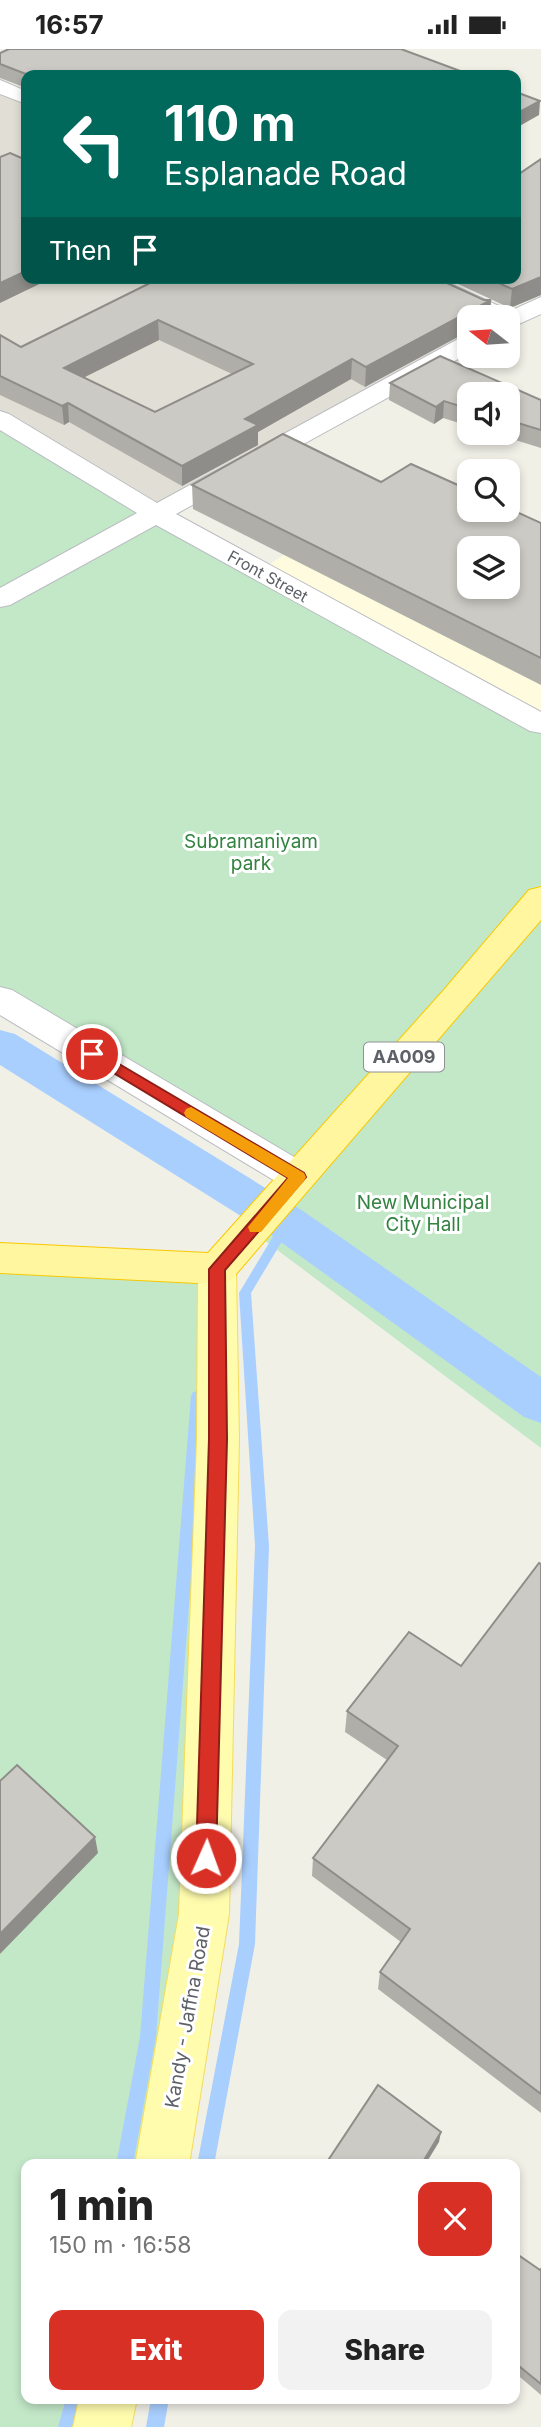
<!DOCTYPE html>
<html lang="en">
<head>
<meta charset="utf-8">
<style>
  body { margin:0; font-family:Inter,sans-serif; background:#f2f2f2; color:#222; height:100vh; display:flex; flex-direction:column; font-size:26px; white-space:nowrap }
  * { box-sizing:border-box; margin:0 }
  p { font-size:23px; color:#767676 }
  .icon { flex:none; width:38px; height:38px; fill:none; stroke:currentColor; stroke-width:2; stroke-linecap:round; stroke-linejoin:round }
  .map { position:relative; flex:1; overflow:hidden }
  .sheet { position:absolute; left:21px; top:2110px; width:499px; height:245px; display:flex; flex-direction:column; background:#fff; border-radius:14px; box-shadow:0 4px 10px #0003 }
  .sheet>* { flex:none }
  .top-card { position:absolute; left:21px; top:21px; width:500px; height:214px; border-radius:14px; box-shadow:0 4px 10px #0003; background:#00695c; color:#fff; overflow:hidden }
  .needle { width:46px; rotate:287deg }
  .buttons { position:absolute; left:457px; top:256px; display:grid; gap:14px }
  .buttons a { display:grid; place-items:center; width:63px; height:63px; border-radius:14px; background:#fff; box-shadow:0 4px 10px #0003; font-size:35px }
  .pin { position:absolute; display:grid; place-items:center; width:60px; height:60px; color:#fff; margin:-30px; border:4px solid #fff; border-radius:50%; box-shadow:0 2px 7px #0007 }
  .me { position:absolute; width:77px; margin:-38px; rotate:2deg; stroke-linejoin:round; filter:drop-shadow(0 0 5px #0008) }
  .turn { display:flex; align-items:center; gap:24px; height:147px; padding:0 28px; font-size:32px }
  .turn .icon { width:91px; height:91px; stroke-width:2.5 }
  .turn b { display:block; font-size:49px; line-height:60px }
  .then { display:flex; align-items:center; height:66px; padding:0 28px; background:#0003; gap:14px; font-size:26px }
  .round { display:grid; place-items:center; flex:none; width:74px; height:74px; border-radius:14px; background:#f2f2f2 }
  .head { display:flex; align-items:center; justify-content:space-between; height:119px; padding:0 28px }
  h1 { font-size:42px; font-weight:800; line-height:52px }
  .button { display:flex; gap:14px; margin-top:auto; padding:14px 28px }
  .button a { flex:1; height:80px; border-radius:14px; background:#d93025; color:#fff; font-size:28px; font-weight:800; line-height:80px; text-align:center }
  .button a+a { background:#f2f2f2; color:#222 }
  .status { display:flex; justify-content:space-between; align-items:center; height:49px; padding:0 35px; background:#fff; direction:ltr }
  .status svg { height:19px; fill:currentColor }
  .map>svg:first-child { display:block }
  .commercial { fill:#fefbde; fill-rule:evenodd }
  .education { fill:#e1dfd5 }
  .green { fill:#c3e8c8 }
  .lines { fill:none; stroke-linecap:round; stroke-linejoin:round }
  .stream { fill:#a9cfff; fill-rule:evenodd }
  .canal { fill:#a9cfff; fill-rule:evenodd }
  .minor-casing { stroke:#bbbdc2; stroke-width:2 }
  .tertiary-casing { stroke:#bbbdc2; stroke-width:2 }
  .primary-casing { stroke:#f4dc5c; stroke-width:2 }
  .trunk-casing { stroke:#f8c800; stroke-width:2 }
  .minor { fill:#fff; fill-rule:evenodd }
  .tertiary { fill:#fff; fill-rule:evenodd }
  .primary { fill:#fffcae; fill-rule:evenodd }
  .trunk { fill:#fff69f; fill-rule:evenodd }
  .wall { fill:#afaea9; fill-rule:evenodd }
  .shaded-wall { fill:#8f8d89 }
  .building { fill:#cccac4; stroke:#8f8d89; stroke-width:2; fill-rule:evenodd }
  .route { fill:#d93025; stroke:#8d1f18; stroke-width:2 }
  .slow { fill:#f59e0b }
  .labels { text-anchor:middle; stroke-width:6; stroke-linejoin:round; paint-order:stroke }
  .far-street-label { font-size:16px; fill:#5e6167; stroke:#fff }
  .shield { fill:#fff; stroke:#8e9095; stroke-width:2 }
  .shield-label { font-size:18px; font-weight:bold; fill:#5e6167 }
  .park-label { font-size:19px; fill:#328240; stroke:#fff }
  .street-label { font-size:19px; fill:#5e6167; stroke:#fff }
</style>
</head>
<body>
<div class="status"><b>16:57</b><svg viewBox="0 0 49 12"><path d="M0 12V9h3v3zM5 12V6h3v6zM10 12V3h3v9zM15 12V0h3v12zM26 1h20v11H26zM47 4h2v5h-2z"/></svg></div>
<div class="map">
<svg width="541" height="2378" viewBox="0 0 541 2378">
  <rect width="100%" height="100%" fill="#f1f0e7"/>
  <path class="commercial" d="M419 419 469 441V460H508V458L541 473V675L259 522ZM469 499H508V537H469Z"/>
  <path class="education" d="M0 37 26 49V229H419L469 268V294L157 465 0 370Z"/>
  <path class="green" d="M0 370 541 675V1399L252 1182 298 1128 0 950Z
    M0 1209 217 1220 218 1390 162 2116H26V2350H108L102 2378H0Z"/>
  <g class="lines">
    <path class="stream" d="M287 1169 291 1171 293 1174 251 1244 269 1497 255 1895 214 2116H197L239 1895 255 1497 239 1244 283 1171Z
      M198 1342 203 1343 205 1347 156 1988 133 2116H116L140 1988 191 1347 193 1343Z
      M66 2350H84L76 2378H58Z
      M151 2350H169L164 2378H146Z"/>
    <path class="canal" d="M0 981 15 985 303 1162 541 1328V1374L524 1368 271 1186 0 1016Z"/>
    <g class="minor-casing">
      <path id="minor" d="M0 31 26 42V55L0 45Z
        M408 229H438L510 262 541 248V265L508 280V268H483L411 234Z
        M469 287V304L176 465 541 663V684L530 682 156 476 10 556 0 558V539L137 464 0 381V362L9 365 157 454 460 289Z"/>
    </g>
    <g class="tertiary-casing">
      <path id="tertiary" d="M0 938 12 941 311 1118 317 1128 311 1138 298 1142 285 1138 0 966Z"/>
    </g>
    <g class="primary-casing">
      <path id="primary" d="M217 1205 231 1209 236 1220 239 1390 229 1865 189 2116H135L179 1865 197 1390 198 1220 203 1209Z
        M79 2350H137L131 2378H73Z"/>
    </g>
    <g class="trunk-casing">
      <path id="trunk" d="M541 838V871L231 1231 217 1235 0 1224V1194L208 1204 443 942 529 841Z"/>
    </g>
    <use href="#minor" class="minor"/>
    <use href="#tertiary" class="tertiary"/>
    <use href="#primary" class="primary"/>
    <use href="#trunk" class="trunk"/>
  </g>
  <path class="wall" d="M0 4 26 26V39L0 29Z
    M541 110V246L510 259 445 229H516V127Z
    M295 234 491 251 490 268H469L365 338 351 330 258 383V396L182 437 69 373 64 376 0 346V286L21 298ZM159 291 232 325 155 363 84 328Z
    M440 307 541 351V399L489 383H508V345H469V377L443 369 434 375 389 351 390 334Z
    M381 433 541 474V636L193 460 192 436Z
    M541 1515V2064L378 1940 380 1923 401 1893 312 1827 313 1809 387 1711 345 1683 347 1662 461 1617Z
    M514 2203 540 2221 541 2220V2346L514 2323Z"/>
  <path class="shaded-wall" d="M540 52 539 66 516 79V65Z
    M26 222V229H52L0 254V234Z
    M541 228V246L510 259 512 240Z
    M491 251 490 268H469V282L365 338 366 318Z
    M158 271 159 291 65 338 64 319Z
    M352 310 351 330 258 383V396L182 437V417L245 370Z
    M444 352 443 369 434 375 436 358Z
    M68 354 69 373 64 376 62 357Z
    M95 1788 98 1804 0 1905V1885Z
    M441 2083 439 2093 425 2116H421Z"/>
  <path class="building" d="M9 0H401L471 26 26 27V25L0 15V4Z
    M516 43 540 52 516 65Z
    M10 104 26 111V222L0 234V108Z
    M541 110V228L512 240 488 229H516V127Z
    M160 229H285L295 234 304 229H436L484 251H491L366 318 352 310 245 370 258 376 182 417 68 354 62 357 0 327V286L21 298ZM158 271 253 315 155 363 64 319Z
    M440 307 541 351V381L508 371V345H469V360L444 352 436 358 390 334Z
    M283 385 381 433 411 415 469 441V460H508V459L541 474V609L192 436ZM469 499H508V537H469Z
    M539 1514 541 1515V2045L380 1923 410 1880 313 1809 398 1697 347 1662 409 1583 461 1617Z
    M17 1716 95 1788 0 1885V1732Z
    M378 2036 441 2083 421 2116H325Z
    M514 2203 540 2221 541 2220V2335L514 2313Z"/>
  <path class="route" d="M92 999 304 1124 306 1128 225 1221 227 1390 216 1809 213 1816 206 1819 199 1816 196 1809 209 1390V1220L288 1129 87 1008 84 1005Z"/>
  <path class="slow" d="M191 1058 304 1124 306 1128 304 1132 261 1183H250L248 1178 288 1129 186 1068 184 1064 186 1060Z"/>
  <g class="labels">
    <g class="far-street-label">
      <text transform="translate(268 527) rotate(29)" y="6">Front Street</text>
    </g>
    <rect class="shield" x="364" y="993.5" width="80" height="29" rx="5"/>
    <g class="shield-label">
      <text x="404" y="1014">AA009</text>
    </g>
    <g class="park-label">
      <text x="251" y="799">Subramaniyam<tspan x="251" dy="22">park</tspan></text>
      <text x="423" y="1160">New Municipal<tspan x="423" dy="22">City Hall</tspan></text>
    </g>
    <g class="street-label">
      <text transform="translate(187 1968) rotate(-80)" y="7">Kandy - Jaffna Road</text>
    </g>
  </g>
</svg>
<div class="buttons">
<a><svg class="needle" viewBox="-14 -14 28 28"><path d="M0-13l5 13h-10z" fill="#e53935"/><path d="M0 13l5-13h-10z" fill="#767676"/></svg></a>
<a><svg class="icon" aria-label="sound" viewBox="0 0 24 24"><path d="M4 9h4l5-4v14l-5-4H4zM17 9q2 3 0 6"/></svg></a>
<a><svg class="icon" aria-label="search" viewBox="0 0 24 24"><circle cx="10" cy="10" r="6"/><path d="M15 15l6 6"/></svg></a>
<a><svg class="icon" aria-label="layers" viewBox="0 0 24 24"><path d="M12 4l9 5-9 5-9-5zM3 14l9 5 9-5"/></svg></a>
</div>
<div class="pin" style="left:92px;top:1005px;background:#d93025"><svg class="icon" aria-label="arrive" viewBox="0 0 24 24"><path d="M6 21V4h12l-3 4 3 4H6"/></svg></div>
<svg class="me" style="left:206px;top:1809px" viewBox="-20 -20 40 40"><circle r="17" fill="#d93025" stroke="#fff" stroke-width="3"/><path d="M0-11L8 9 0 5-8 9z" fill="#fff"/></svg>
<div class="top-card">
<div class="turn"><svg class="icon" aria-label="left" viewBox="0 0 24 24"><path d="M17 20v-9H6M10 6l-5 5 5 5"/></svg><div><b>110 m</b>Esplanade Road</div></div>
<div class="then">Then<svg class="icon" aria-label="arrive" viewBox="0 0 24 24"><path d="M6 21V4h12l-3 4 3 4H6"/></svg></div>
</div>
<section class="sheet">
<div class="head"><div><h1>1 min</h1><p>150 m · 16:58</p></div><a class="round" style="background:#d93025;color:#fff"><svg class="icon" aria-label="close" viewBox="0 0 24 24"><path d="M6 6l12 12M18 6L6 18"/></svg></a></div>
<div class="button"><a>Exit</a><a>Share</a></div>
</section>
</div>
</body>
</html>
